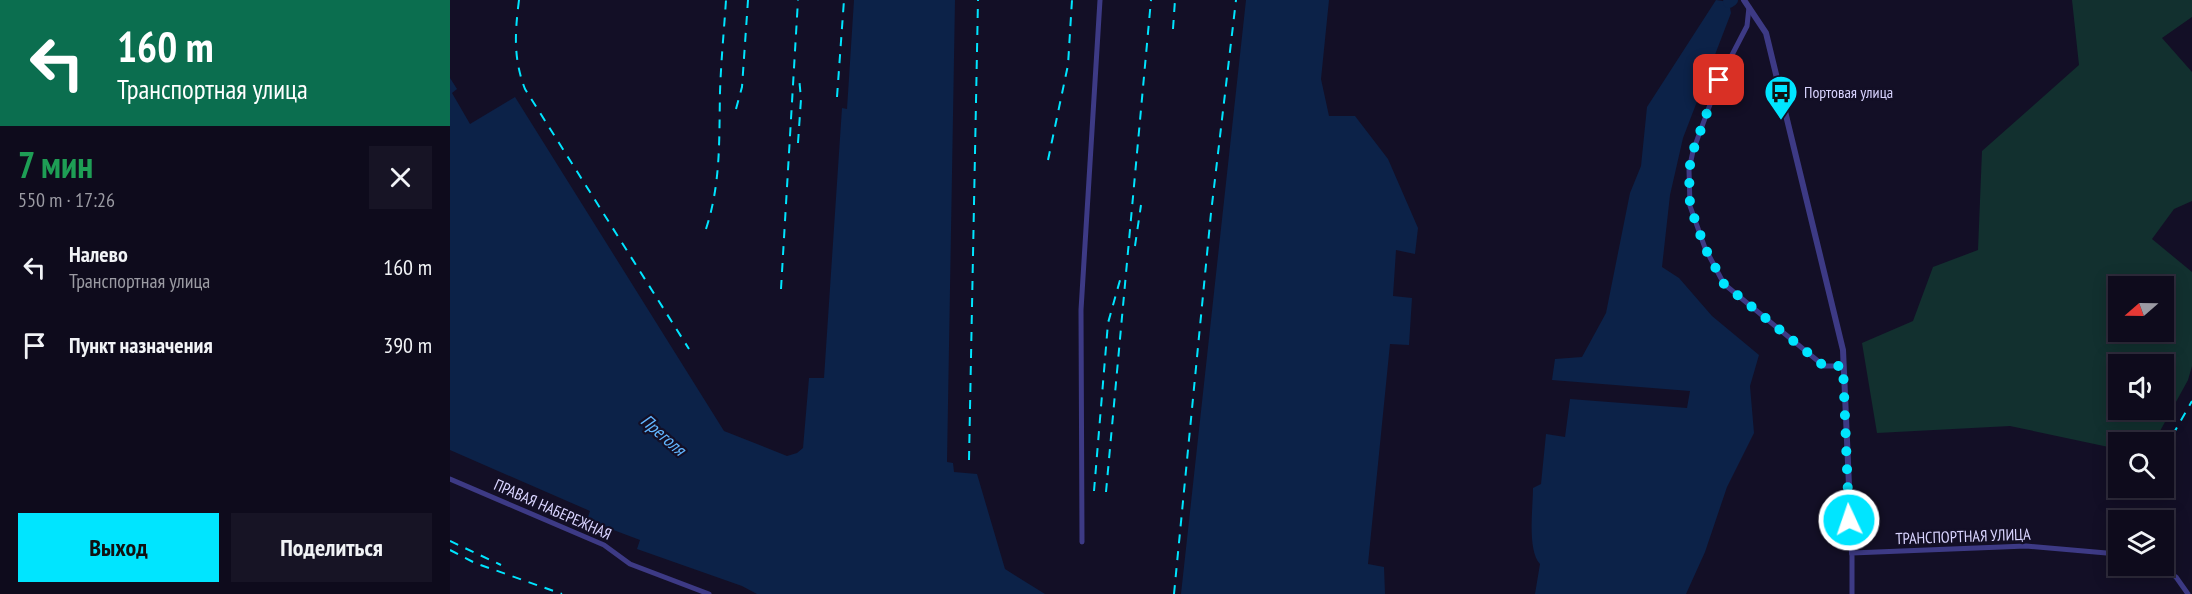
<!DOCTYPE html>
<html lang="ru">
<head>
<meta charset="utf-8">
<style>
  body { margin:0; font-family:"PT Sans Narrow",sans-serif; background:#171425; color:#f1f3f6; height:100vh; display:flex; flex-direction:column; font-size:22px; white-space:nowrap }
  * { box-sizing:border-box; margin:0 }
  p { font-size:20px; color:#9b9ba3 }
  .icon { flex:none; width:33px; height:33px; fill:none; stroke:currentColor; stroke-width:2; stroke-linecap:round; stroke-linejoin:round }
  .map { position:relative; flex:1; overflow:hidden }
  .panel { display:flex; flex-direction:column; background:#0e0b1c; width:450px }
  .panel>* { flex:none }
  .guide { background:#0b6e4f; color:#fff; overflow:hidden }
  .needle { width:39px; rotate:250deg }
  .buttons { position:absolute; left:1658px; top:276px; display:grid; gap:12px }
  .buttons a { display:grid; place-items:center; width:66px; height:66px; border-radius:0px; background:#0e0b1c; box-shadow:0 3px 15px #0003,0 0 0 2px #2e2b3b; font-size:30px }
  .pin { position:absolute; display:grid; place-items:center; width:51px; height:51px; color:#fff; margin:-26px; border-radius:12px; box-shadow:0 3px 9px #0006 }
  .me { position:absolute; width:66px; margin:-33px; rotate:357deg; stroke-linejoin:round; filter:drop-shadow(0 0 4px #0008) }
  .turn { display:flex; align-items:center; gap:21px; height:126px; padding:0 18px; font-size:27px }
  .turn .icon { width:78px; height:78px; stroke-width:2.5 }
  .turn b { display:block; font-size:42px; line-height:51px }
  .round { display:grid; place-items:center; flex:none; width:63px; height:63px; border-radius:0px; background:#171425 }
  .head { display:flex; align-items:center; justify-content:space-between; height:102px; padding:0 18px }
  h1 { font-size:36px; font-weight:800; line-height:45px; color:#1e9e55 }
  .primary-button { display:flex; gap:12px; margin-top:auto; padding:12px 18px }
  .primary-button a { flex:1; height:69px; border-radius:0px; background:#00e5ff; color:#111; font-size:24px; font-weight:800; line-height:69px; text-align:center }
  .primary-button a+a { background:#171425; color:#f1f3f6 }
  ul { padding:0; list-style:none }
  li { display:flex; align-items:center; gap:18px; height:78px; padding:0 18px }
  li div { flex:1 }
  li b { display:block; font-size:22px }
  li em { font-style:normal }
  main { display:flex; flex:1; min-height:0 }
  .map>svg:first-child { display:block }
  .green { fill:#12302f; fill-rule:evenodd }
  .water { fill:#0c2248 }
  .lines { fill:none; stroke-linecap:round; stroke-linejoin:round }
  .river { stroke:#0c2248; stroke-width:12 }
  .minor { stroke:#3d3a85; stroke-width:5 }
  .tertiary { stroke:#3d3a85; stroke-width:6 }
  .rail { stroke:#00e5ff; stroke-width:2; stroke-dasharray:9 8; stroke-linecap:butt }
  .route { stroke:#00e5ff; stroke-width:10; stroke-dasharray:0 18 }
  .labels { text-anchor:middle; stroke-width:4.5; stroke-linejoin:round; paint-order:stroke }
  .poi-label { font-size:16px; fill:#d9d4ff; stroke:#130f26; text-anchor:start }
  .street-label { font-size:16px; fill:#d9d4ff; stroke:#130f26 }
  .water-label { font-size:18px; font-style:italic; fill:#62b6ff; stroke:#130f26 }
</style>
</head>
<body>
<main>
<section class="panel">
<div class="guide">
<div class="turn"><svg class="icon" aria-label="left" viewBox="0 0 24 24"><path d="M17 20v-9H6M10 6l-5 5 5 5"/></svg><div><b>160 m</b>Транспортная улица</div></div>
</div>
<div class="head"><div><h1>7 мин</h1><p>550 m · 17:26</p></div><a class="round"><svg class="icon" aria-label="close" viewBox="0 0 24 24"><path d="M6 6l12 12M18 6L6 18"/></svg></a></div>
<ul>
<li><svg class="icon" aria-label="left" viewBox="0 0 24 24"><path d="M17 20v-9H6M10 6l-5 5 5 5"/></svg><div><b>Налево</b><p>Транспортная улица</p></div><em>160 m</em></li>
<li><svg class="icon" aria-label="arrive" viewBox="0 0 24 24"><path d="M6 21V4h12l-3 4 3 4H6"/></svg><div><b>Пункт назначения</b></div><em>390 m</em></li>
</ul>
<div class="primary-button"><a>Выход</a><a>Поделиться</a></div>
</section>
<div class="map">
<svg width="1742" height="594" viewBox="0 0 1742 594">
  <rect width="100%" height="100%" fill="#130f26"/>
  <path class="green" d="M1622 0H1742V17L1712 38 1742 72V201L1724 209 1702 239 1742 272V366L1738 380 1704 442H1668V449L1560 426 1427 433 1412 343 1463 321 1483 267 1528 250 1532 151 1629 65ZM1668 286H1713V332H1668ZM1668 364H1713V410H1668Z"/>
  <path class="water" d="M404 0H505L497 462 503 463 504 472 527 474 555 569 595 594H307L292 586 187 549 190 540 137 520 140 511 0 450V78L7 89 2 93 20 124 65 97 274 431 337 456 347 453 353 448 359 378H374L392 108 397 109Z
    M796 0H879L871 79 879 116H905L938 159 968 228 965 254 946 250 943 296 962 298 959 345 940 344 918 564 934 567 935 594H731Z
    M1266 0 1279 2 1281 13 1233 138 1220 195 1212 267 1229 278 1262 316 1309 355 1300 386 1304 433 1277 487 1255 552 1236 594H1085L1090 564C1077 550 1083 508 1083 488L1091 484 1096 434 1115 437 1120 399 1237 408 1240 391 1102 380 1105 359 1132 357 1156 313 1180 193 1191 166 1197 107Z"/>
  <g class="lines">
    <path class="river" d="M1279 2 1282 0"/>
    <path class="minor" d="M1299 7 1297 26 1269 80 1243 151 1239 170 1240 206 1255 248 1274 284 1374 366H1393
      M0 479 154 545 180 564 259 594
      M632 542 631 310 650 0
      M1709 566 1726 577 1738 594
      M1402 594V553L1576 546 1668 554"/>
    <path class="tertiary" d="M1294 0 1316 33 1393 350 1402 553"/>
    <path class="rail" d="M69 0C65 32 63 58 75 89L239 349
      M723 29 725 0
      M387 97 394 0
      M286 109 292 87 298 0
      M348 143 351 99 349 77
      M598 160 618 65 622 0
      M256 229C271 183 269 140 270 92 271 61 274 31 276 0
      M685 246 691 205
      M331 289 348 0
      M1714 450 1742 401
      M519 460 528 0
      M644 491 658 323 672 273
      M656 492 701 0
      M0 541 51 565
      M0 550 25 563 112 594
      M724 594 761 213 786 0"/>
  </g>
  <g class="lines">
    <path class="route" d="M1269 80 1243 151 1239 170 1240 206 1255 248 1274 284 1374 366H1393L1399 520"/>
  </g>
  <defs>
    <g id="bus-pin" transform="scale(1.725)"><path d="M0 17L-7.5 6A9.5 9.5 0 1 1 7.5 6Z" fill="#00e5ff" stroke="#130f26"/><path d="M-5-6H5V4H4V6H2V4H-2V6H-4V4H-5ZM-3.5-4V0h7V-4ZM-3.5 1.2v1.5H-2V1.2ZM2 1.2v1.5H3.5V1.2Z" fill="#111"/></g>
  </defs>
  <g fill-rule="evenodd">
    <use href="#bus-pin" x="1331" y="92"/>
  </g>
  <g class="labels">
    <g class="poi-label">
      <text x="1354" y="98">Портовая улица</text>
    </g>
    <g class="street-label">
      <text transform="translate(103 509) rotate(24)" y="6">ПРАВАЯ НАБЕРЕЖНАЯ</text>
      <text transform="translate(1513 536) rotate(-2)" y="6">ТРАНСПОРТНАЯ УЛИЦА</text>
    </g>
    <g class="water-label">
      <text transform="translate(213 435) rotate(41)" y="6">Преголя</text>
    </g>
  </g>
</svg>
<div class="buttons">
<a><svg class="needle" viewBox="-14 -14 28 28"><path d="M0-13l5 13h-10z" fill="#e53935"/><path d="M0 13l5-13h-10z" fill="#9b9ba3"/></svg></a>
<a><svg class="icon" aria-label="sound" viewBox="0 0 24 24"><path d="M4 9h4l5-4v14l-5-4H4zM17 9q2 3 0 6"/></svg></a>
<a><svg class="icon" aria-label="search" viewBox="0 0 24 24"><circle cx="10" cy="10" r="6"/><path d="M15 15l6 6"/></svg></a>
<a><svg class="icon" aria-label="layers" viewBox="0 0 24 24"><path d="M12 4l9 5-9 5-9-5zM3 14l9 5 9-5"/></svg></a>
</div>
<div class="pin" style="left:1269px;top:80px;background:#d93025"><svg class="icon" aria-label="arrive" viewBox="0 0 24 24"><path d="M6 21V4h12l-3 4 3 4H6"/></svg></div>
<svg class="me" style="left:1399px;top:520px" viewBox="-20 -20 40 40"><circle r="17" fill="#00e5ff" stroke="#fff" stroke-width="3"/><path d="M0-11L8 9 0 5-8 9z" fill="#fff"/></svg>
</div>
</main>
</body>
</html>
